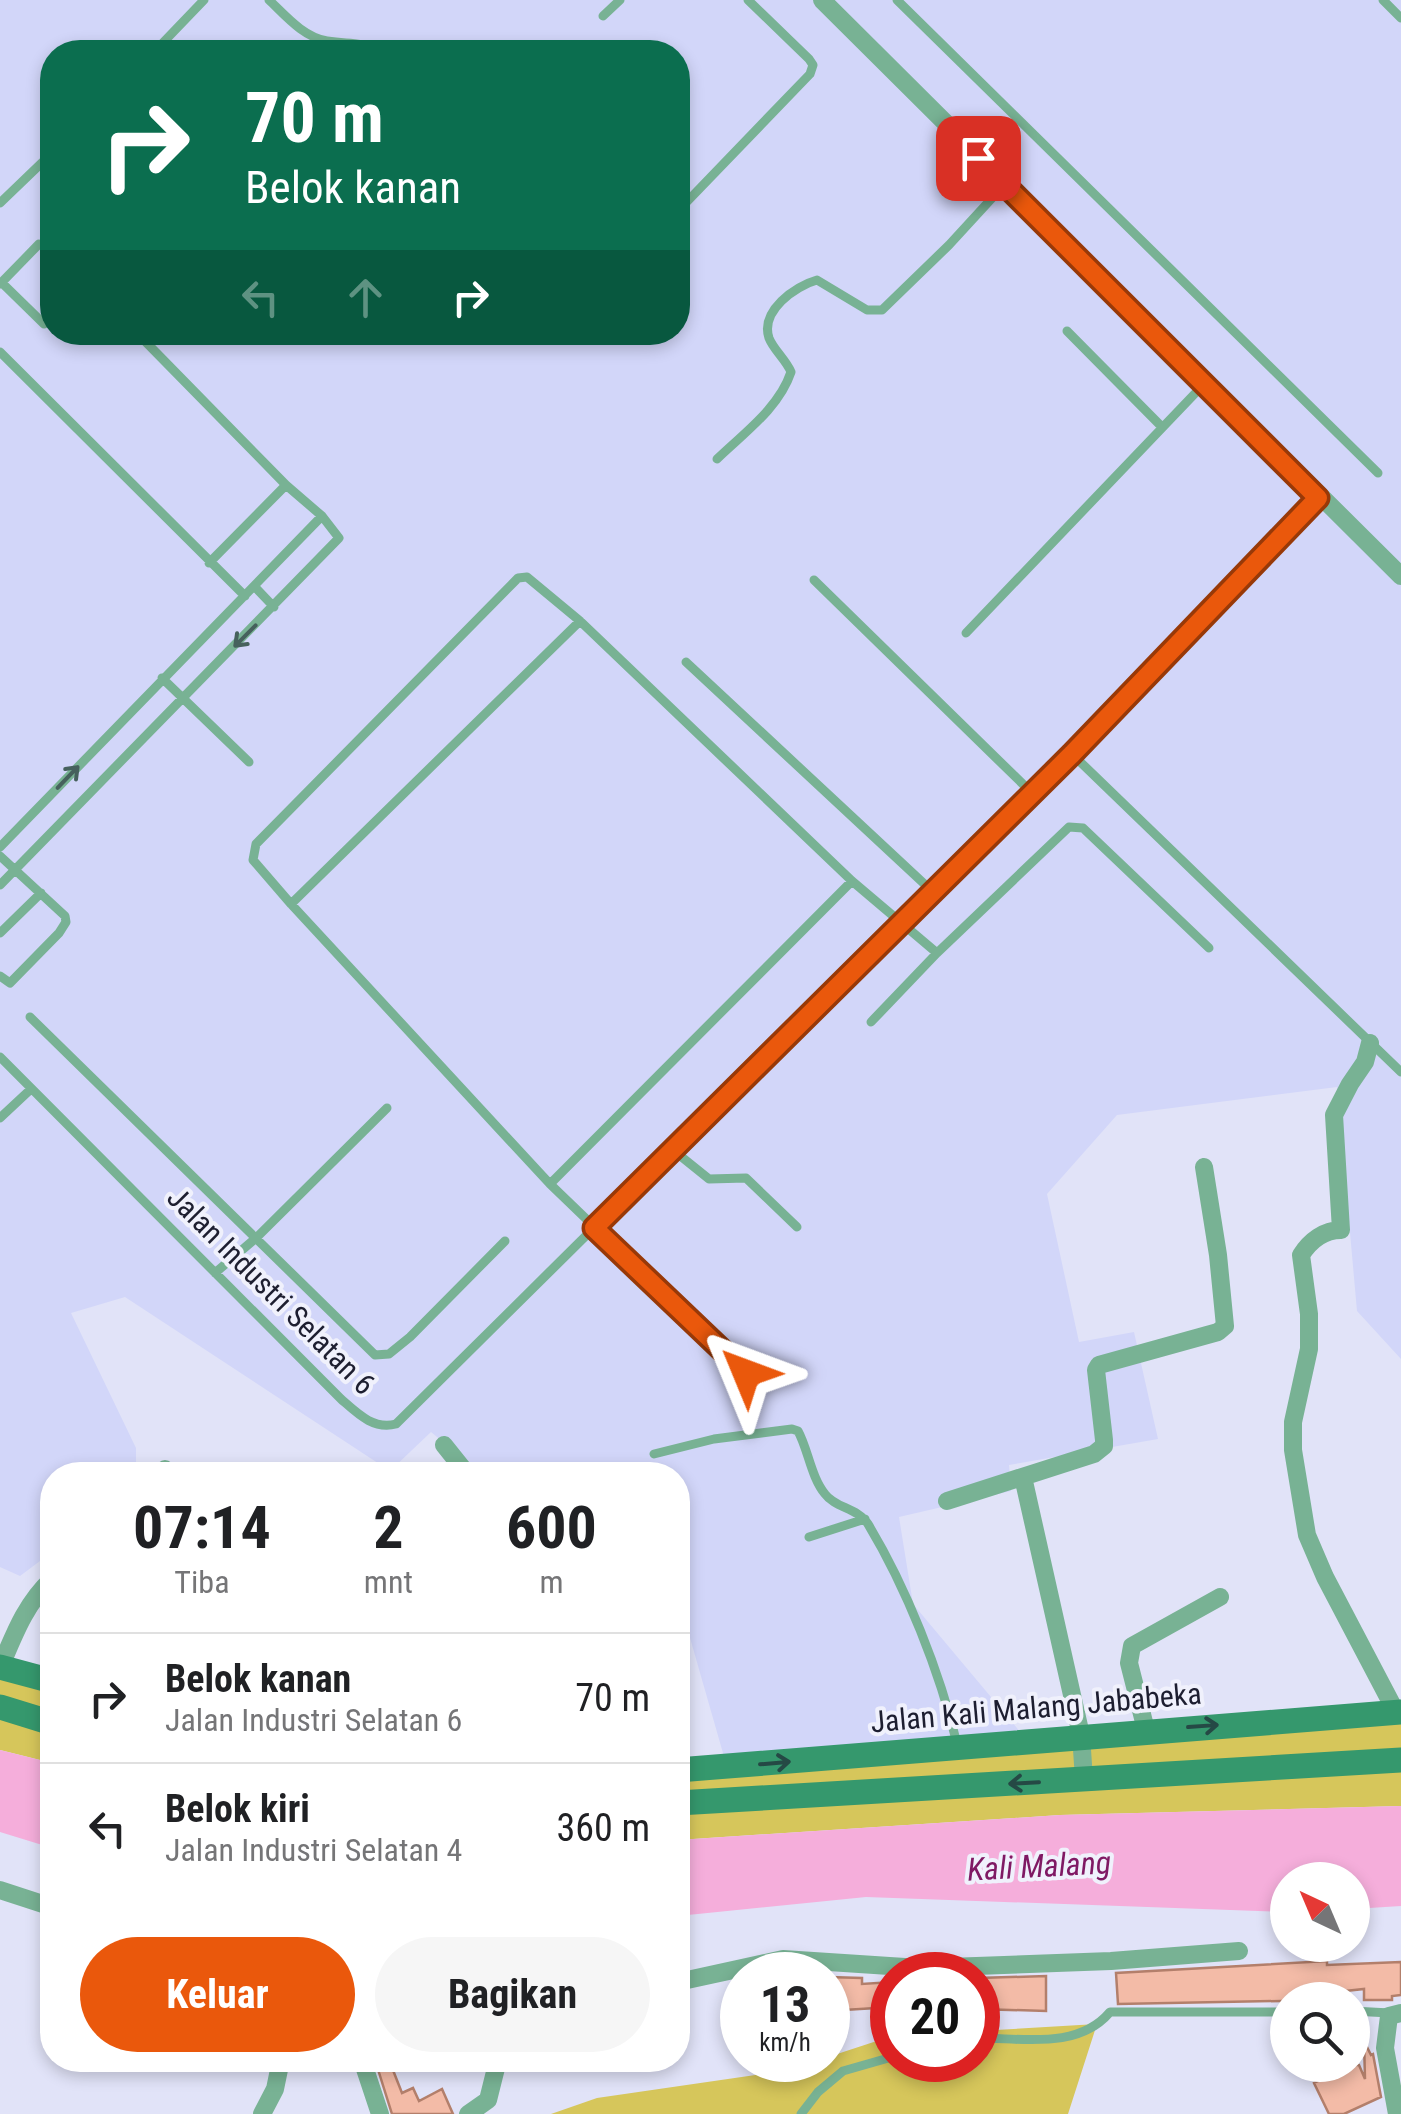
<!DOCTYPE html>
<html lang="id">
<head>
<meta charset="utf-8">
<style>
  body { margin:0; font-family:"Roboto Condensed",sans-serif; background:#f6f6f6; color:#202124; height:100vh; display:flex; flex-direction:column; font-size:38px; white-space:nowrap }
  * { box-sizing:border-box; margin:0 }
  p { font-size:32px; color:#757577 }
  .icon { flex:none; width:55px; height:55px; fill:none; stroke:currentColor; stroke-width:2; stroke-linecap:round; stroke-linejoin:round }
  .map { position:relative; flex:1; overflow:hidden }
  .panel { position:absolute; left:40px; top:1462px; width:650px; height:610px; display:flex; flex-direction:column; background:#fff; border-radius:40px; box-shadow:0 5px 15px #0003 }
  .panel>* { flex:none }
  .top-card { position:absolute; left:40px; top:40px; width:650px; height:305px; border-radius:40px; box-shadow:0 5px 15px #0003; background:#0b6e4f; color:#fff; overflow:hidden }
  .needle { width:65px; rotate:316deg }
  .fabs { position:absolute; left:1270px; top:1862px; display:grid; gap:20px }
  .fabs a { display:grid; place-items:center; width:100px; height:100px; border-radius:50%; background:#fff; box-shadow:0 5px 15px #0003; font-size:50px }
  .speed { position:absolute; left:720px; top:1952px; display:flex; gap:20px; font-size:50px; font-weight:700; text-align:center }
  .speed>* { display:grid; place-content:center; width:130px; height:130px; border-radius:50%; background:#fff; box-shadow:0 5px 15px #0003; line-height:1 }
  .speed small { font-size:25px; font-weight:400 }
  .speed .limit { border:15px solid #d22; background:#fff; color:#111 }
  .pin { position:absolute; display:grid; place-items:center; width:85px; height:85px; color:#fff; margin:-42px; border-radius:20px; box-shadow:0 5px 15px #0006 }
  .me { position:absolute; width:110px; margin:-55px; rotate:314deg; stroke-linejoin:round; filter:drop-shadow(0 0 8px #0008) }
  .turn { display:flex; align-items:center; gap:35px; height:210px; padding:0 40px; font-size:45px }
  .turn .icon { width:130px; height:130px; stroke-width:2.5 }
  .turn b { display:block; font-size:70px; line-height:85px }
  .lanes { display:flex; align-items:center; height:95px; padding:0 40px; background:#0003; justify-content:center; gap:50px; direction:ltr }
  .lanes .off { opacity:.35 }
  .eta { display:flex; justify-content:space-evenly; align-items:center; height:170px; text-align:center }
  .eta b { font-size:60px; font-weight:700; line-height:70px }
  .primary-button { display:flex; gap:20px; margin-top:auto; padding:20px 40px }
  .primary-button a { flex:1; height:115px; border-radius:60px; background:#ea580c; color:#fff; font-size:40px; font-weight:700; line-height:115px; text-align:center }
  .primary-button a+a { background:#f6f6f6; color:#202124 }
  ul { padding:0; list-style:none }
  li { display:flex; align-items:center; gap:30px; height:130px; padding:0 40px; border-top:2px solid #e0e0e0 }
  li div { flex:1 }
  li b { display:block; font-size:38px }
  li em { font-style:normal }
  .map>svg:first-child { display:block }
  .built { fill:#d2d6f9; fill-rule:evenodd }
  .green { fill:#d6c65b }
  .water { fill:#f5aedb }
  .building { fill:#f3bba7; stroke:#b37f6b; stroke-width:2.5 }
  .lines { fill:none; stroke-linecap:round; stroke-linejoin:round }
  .service { stroke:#78b294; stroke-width:9 }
  .minor { stroke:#78b294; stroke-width:18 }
  .secondary { stroke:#35986d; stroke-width:25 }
  .oneway { stroke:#46615d }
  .oneway2 { stroke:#254945 }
  .route-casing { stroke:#983908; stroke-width:25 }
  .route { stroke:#ea580c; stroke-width:18 }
  .labels { text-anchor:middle; stroke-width:8; stroke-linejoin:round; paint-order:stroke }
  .street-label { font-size:30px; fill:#1d1e30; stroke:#f0f1fc }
  .water-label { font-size:32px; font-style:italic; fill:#7f1964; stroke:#f0f1fc }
</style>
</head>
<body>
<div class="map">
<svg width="1401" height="2114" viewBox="0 0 1401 2114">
  <rect width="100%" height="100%" fill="#e1e3f8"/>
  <path class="built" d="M0 0H1401V1359L1357 1311 1337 1087 1117 1115 1047 1194 1079 1342 1134 1332 1158 1439 1009 1465 1011 1491 899 1517 913 1604 1027 1740 727 1767 678 1596V1475H483L431 1432 390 1471 125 1297 71 1313 136 1448V1475H52V1552L20 1576 0 1567ZM52 52H678V332H52Z"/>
  <path class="green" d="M0 1667 52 1681V1763L0 1750Z
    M1401 1712V1806L1060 1815 678 1840V1770Z
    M1097 2024 1068 2114H551L597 2098 789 2070 828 2060V2057L892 2036V2060H978V2031Z"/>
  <path class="water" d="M0 1750 52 1763V1848L0 1832Z
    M1401 1806V1906L1353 1909 1352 1880H1288L1287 1912 866 1897 678 1916V1840L1060 1815Z"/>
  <path class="building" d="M1327 1961V1965L1401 1962V1995L1392 1996V2000H1364V1989L1327 1993 1330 2000 1118 2004 1116 1973Z
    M1046 1976V2011L978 2009V1978Z
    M828 1977 862 1978V1984L892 1982V2007L828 2011Z
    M1364 2041 1371 2055 1373 2054 1381 2097 1344 2114H1329L1314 2083 1326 2077 1322 2065H1359L1365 2079Z
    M389 2060 402 2093 413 2088 419 2101 442 2089 453 2114H392L376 2063Z"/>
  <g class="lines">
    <path class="service" d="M269 0C285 15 303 37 327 41 351 45 355 40 381 52
      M897 0 1378 473
      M1383 0 1401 18
      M603 16 620 0
      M154 52 204 0
      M0 203 52 153
      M678 211 810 74 813 65 809 59 748 0
      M1 282 44 324
      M0 284 39 244 52 248
      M1067 331 1162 427
      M0 352 245 596
      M717 459C744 433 779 408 791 372 786 360 773 349 769 338 760 311 795 286 817 280L867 310H882L949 245 1005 184
      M209 563 286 485
      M814 580 1032 793
      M255 587 274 607
      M966 633 1205 383
      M686 662 933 892
      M162 678 249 762
      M1072 754 1401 1072
      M0 847 322 516
      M0 856 65 916 66 922 59 933 10 983 0 976
      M0 885 339 538 322 516 286 485 136 332
      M291 904 580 621
      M0 933 41 893
      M30 1017 375 1355 389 1354 410 1337 505 1241
      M871 1022 937 953 1069 827 1083 828 1209 948
      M0 1057 341 1399C357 1413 373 1430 396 1424L1072 754 1319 497
      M0 1118 31 1089
      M673 1150 709 1179 746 1178 797 1227
      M550 1184 852 881
      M215 1273 256 1238 387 1108
      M746 1373 550 1184 291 904 253 860 256 844 518 578 527 577 580 621 852 881 937 953
      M654 1454 714 1439 792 1429 798 1431C808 1449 811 1477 825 1494 835 1508 858 1508 868 1524 906 1587 940 1672 957 1744
      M809 1537 865 1519
      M1352 2011 1390 2013
      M978 2038C1023 2038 1078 2050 1110 2012H1288
      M801 2114 818 2092 843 2071 892 2057"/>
    <path class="minor" d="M822 0 1401 576
      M1370 1043 1365 1062 1350 1084 1334 1115 1341 1230C1324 1230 1310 1241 1301 1255L1309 1314V1349L1293 1422V1450L1307 1535 1325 1577 1396 1712
      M444 1445 468 1475
      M159 1475 165 1469
      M1023 1477 1081 1735 1084 1779
      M947 1501 1094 1454 1104 1446V1440L1096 1370 1099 1365 1218 1332 1225 1326 1218 1255 1204 1167
      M0 1668C14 1635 25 1604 52 1579
      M1146 1730 1129 1663 1132 1646 1220 1597
      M0 1890 52 1907
      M678 1982 783 1959 920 1968 1111 1961 1239 1951
      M362 2060 380 2114
      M437 2060 462 2063 499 2060
      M262 2114 275 2089 281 2060
      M468 2114 488 2100 498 2060
      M1397 2114 1385 2048 1389 2016 1401 2013"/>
    <path class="secondary" d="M0 1667 52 1681
      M0 1707 52 1723
      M678 1770 1401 1712
      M678 1803 1401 1760"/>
  </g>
  <defs><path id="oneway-shaft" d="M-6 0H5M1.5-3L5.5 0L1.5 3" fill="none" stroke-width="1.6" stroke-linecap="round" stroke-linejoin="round" transform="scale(2.5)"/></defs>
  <g class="oneway">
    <use href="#oneway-shaft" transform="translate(245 636) rotate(135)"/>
    <use href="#oneway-shaft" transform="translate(68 777) rotate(-46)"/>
  </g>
  <g class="oneway2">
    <use href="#oneway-shaft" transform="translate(1203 1726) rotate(-4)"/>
    <use href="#oneway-shaft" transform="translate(775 1763) rotate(-5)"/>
    <use href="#oneway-shaft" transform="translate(1024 1783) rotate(177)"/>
  </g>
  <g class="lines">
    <g class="route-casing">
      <path id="route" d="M746 1373 594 1228 1072 754 1318 498 978 158"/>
    </g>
    <use href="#route" class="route"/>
  </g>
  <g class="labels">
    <g class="street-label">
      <text transform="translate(271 1291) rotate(45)" y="10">Jalan Industri Selatan 6</text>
      <text transform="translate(1036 1708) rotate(-5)" y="10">Jalan Kali Malang Jababeka</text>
    </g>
    <g class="water-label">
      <text transform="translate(1039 1866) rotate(-3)" y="11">Kali Malang</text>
    </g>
  </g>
</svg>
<div class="fabs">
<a><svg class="needle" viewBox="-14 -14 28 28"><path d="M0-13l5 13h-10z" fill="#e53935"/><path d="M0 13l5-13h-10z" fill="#757577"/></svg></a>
<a><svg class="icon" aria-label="search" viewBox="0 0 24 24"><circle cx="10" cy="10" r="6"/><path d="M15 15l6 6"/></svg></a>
</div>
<div class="speed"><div>13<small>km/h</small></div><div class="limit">20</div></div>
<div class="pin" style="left:978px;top:158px;background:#d93025"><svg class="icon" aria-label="arrive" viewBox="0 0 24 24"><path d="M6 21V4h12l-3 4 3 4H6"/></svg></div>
<svg class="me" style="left:746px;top:1373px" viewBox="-20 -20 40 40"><path d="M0-17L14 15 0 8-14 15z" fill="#ea580c" stroke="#fff" stroke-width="4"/></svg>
<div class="top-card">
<div class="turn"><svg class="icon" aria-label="right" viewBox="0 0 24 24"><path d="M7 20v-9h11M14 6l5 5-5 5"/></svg><div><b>70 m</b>Belok kanan</div></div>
<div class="lanes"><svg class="icon off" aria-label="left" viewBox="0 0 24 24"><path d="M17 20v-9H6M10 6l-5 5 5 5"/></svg><svg class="icon off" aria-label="ahead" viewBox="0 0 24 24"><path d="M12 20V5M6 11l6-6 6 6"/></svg><svg class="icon" aria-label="right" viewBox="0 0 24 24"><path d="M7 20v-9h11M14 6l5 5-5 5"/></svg></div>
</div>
<section class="panel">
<div class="eta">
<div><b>07:14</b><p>Tiba</p></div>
<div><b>2</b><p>mnt</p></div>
<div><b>600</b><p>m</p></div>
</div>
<ul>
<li><svg class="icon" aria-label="right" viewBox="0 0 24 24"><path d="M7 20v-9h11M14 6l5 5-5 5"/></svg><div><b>Belok kanan</b><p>Jalan Industri Selatan 6</p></div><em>70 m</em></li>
<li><svg class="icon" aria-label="left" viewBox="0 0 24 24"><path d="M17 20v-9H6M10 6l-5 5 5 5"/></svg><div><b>Belok kiri</b><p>Jalan Industri Selatan 4</p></div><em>360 m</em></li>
</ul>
<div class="primary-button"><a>Keluar</a><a>Bagikan</a></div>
</section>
</div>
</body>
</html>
